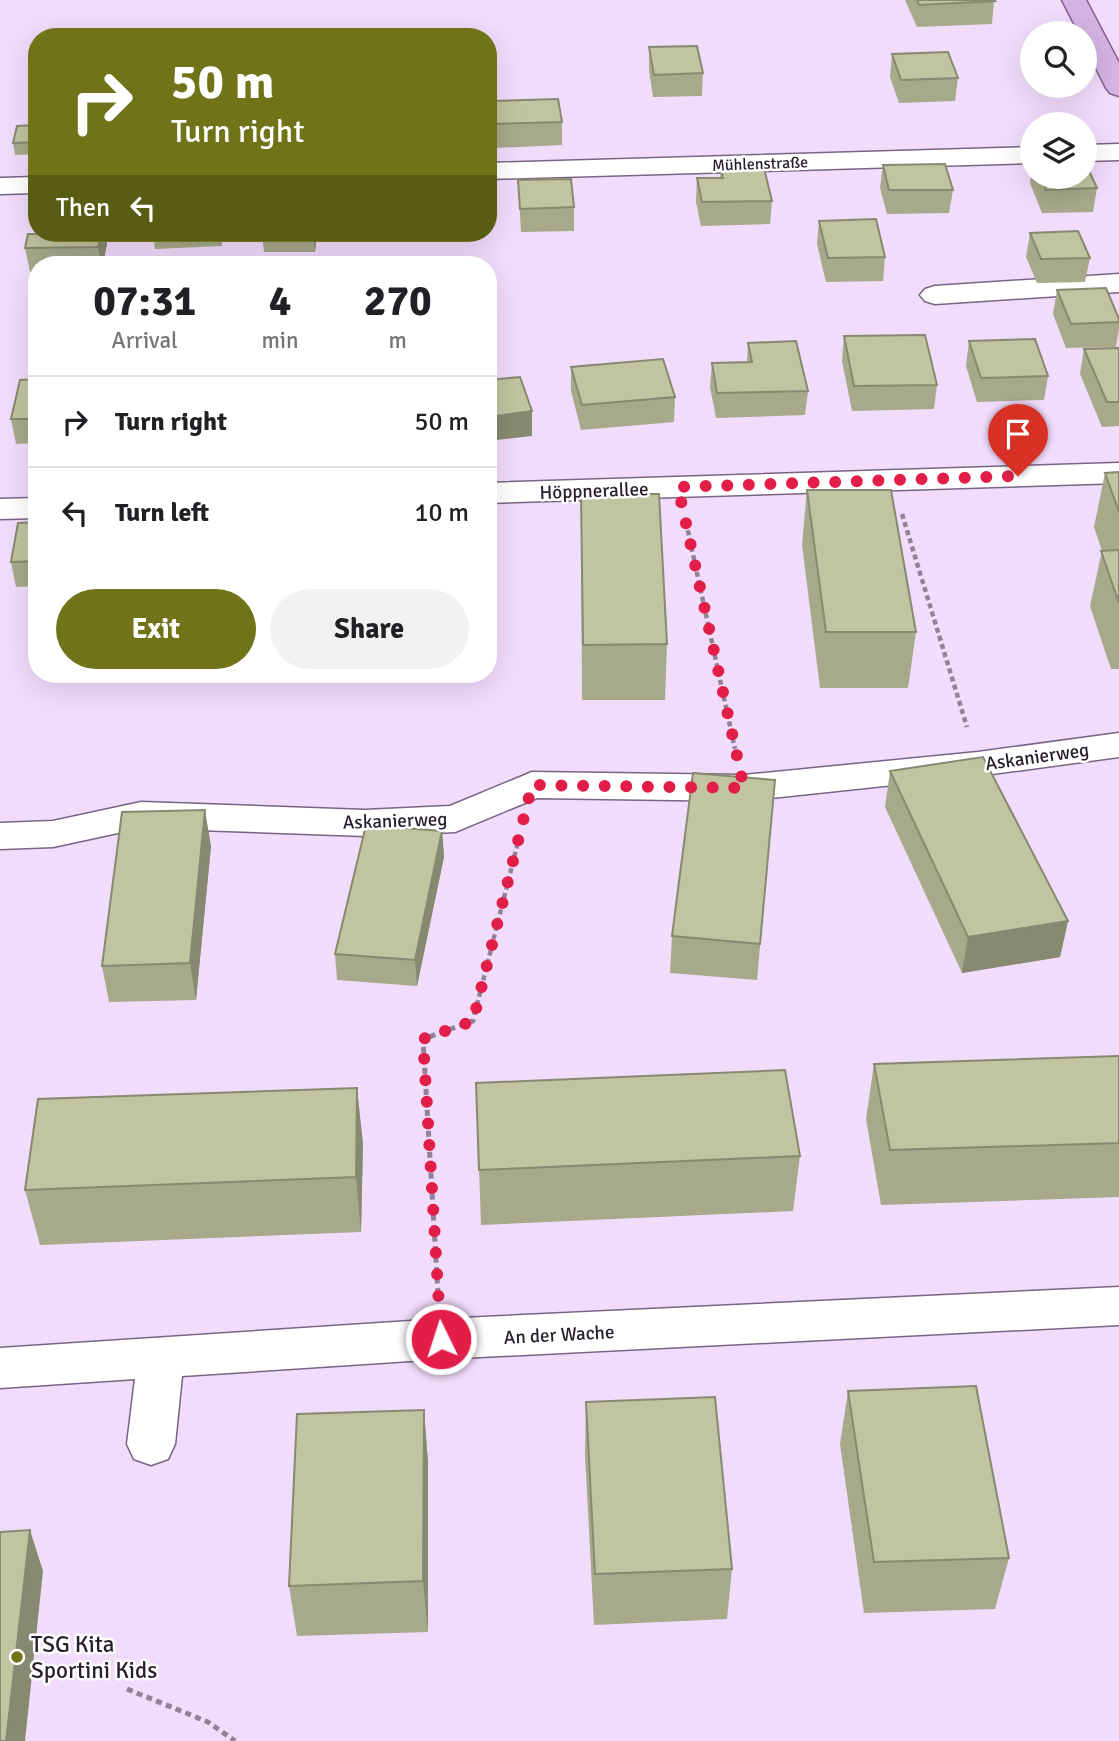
<!DOCTYPE html>
<html lang="en">
<head>
<meta charset="utf-8">
<style>
  body { margin:0; font-family:Signika,sans-serif; background:#f2f2f2; color:#202124; height:100vh; display:flex; flex-direction:column; font-size:26px; white-space:nowrap }
  * { box-sizing:border-box; margin:0 }
  p { font-size:23px; color:#757577 }
  .icon { flex:none; width:38px; height:38px; fill:none; stroke:currentColor; stroke-width:2; stroke-linecap:round; stroke-linejoin:round }
  .map { position:relative; flex:1; overflow:hidden }
  .drawer { position:absolute; left:28px; top:256px; width:469px; height:427px; display:flex; flex-direction:column; background:#fff; border-radius:28px; box-shadow:0 7px 28px #0002 }
  .drawer>* { flex:none }
  .hud { position:absolute; left:28px; top:28px; width:469px; height:214px; border-radius:28px; box-shadow:0 7px 28px #0002; background:#707318; color:#fff; overflow:hidden }
  .tools { position:absolute; left:1020px; top:21px; display:grid; gap:14px }
  .tools a { display:grid; place-items:center; width:77px; height:77px; border-radius:50%; background:#fff; box-shadow:0 7px 28px #0002; font-size:35px }
  .pin { position:absolute; display:grid; place-items:center; width:60px; height:60px; color:#fff; margin:-72px -30px; border-radius:50% 50% 50% 0; rotate:-45deg; box-shadow:0 0 7px #0007 }
  .pin .icon { rotate:45deg }
  .me { position:absolute; width:77px; margin:-38px; rotate:356deg; stroke-linejoin:round; filter:drop-shadow(0 0 5px #0008) }
  .turn { display:flex; align-items:center; gap:24px; height:147px; padding:0 28px; font-size:32px }
  .turn .icon { width:91px; height:91px; stroke-width:2.5 }
  .turn b { display:block; font-size:49px; line-height:60px }
  .then { display:flex; align-items:center; height:66px; padding:0 28px; background:#0003; gap:14px; font-size:26px }
  .eta { display:flex; justify-content:space-evenly; align-items:center; height:119px; text-align:center }
  .eta b { font-size:42px; font-weight:700; line-height:49px }
  .cta { display:flex; gap:14px; margin-top:auto; padding:14px 28px }
  .cta a { flex:1; height:80px; border-radius:42px; background:#707318; color:#fff; font-size:28px; font-weight:700; line-height:80px; text-align:center }
  .cta a+a { background:#f2f2f2; color:#202124 }
  ul { padding:0; list-style:none }
  li { display:flex; align-items:center; gap:21px; height:91px; padding:0 28px; border-top:2px solid #e0e0e0 }
  li div { flex:1 }
  li b { display:block; font-size:26px }
  li em { font-style:normal }
  .map>svg:first-child { display:block }
  .lines { fill:none; stroke-linecap:round; stroke-linejoin:round }
  .minor-casing { stroke:#796582; stroke-width:3 }
  .major-casing { stroke:#855f95; stroke-width:3 }
  .path-far1 { stroke:#918298; stroke-width:4.5; stroke-dasharray:5 3.5; stroke-linecap:butt }
  .path { stroke:#918298; stroke-width:5; stroke-dasharray:6 4.5; stroke-linecap:butt }
  .minor { fill:#fff; fill-rule:evenodd }
  .major { fill:#d4b4e2; fill-rule:evenodd }
  .wall { fill:#a6a98a }
  .shaded-wall { fill:#878970 }
  .building { fill:#c1c4a0; stroke:#878970; stroke-width:2 }
  .route { stroke:#e11d48; stroke-width:12; stroke-dasharray:0 21.6 }
  .poi-dot { fill:#707318; stroke:#fff; stroke-width:2.5 }
  .labels { text-anchor:middle; stroke-width:5; stroke-linejoin:round; paint-order:stroke }
  .far-street-label { font-size:16px; fill:#261e2a; stroke:#fff }
  .street-label { font-size:19px; fill:#261e2a; stroke:#fff }
  .near-poi-label { font-size:23px; fill:#261e2a; stroke:#fff; text-anchor:start }
</style>
</head>
<body>
<div class="map">
<svg width="1119" height="1741" viewBox="0 0 1119 1741">
  <rect width="100%" height="100%" fill="#f2dcfc"/>
  <g class="lines">
    <g class="minor-casing">
      <path id="minor" d="M1119 144V160L1085 161V145Z
        M1032 147V163L488 179V163Z
        M37 177V193L0 194V178Z
        M1119 274V292L935 304 925 301 920 295 925 289 935 286Z
        M1119 463V483L488 503V483Z
        M37 498V518L0 519V499Z
        M1119 733V757L978 776 744 801 537 798 455 832 365 836 141 828 53 847 0 849V823L53 821 141 802 365 810 450 806 532 772 744 775 978 752Z
        M1119 1287V1325L441 1359 182 1376 175 1444 168 1459 151 1465 134 1459 127 1444 135 1379 0 1388V1348L441 1319Z"/>
    </g>
    <g class="major-casing">
      <path id="major" d="M1062 0H1086L1119 63V96L1110 93 1106 88 1085 46V33H1079Z"/>
    </g>
    <path class="path-far1" d="M902 514 967 727
      M686 522 735 749
      M477 1005 520 834"/>
    <path class="path" d="M438 1294 423 1039 473 1021 477 1003
      M127 1689 208 1722 235 1741"/>
    <use href="#minor" class="minor"/>
    <use href="#major" class="major"/>
  </g>
  <path class="wall" d="M905 0H994L992 24 917 27Z
    M649 47 703 73 702 96 653 97 649 70Z
    M892 54 958 78 955 101 899 103 890 77Z
    M491 101 562 122V145L494 148 491 124Z
    M37 117V154L15 155 13 143 35 125Z
    M1032 164V177H1085L1097 188 1093 212 1042 213 1030 183Z
    M883 165 953 190 949 213 887 214 880 188Z
    M721 169 772 201 770 224 701 226 696 202 697 178H720Z
    M518 180 574 207V231L521 232Z
    M819 221 885 257 883 281 826 282 817 244Z
    M48 233H105L107 244 103 264H37V272H30L25 248Z
    M153 233H222V246L155 249Z
    M262 233H317L315 252H264Z
    M354 233H407V237L355 239Z
    M1030 233 1090 258 1085 282 1037 283 1026 257Z
    M1057 290 1119 319V329L1116 347 1066 348 1053 314Z
    M844 336 937 385 934 409 852 411 842 361Z
    M969 341 1048 376 1044 400 977 402 966 366Z
    M748 343 808 391 805 415 716 418 710 387 712 363 747 362Z
    M1119 348V426L1102 427 1080 374 1084 349Z
    M571 367 675 397 674 422 581 430 571 391Z
    M37 379V443L16 444 11 419Z
    M1119 472V669H1111L1090 606 1102 551 1094 527 1105 473Z
    M807 490 916 632 908 688H820L802 545Z
    M581 494 667 644 665 700H582Z
    M37 522V586L16 587 11 562Z
    M890 771 1068 921 1060 957 962 973 885 807Z
    M775 780 757 980 670 973 672 936Z
    M442 831 444 857 417 986 337 980 335 954Z
    M211 846 196 1000 109 1002 102 966Z
    M1119 1056V1197L881 1205 866 1119 874 1064Z
    M476 1083 800 1156 793 1211 481 1225Z
    M363 1143 361 1232 40 1245 25 1190Z
    M848 1391 1009 1558 995 1609 864 1613 840 1444Z
    M586 1402 732 1569 727 1619 594 1625 585 1455Z
    M424 1410 428 1463V1632L297 1636 289 1586Z"/>
  <path class="shaded-wall" d="M101 233H105L107 244 103 264H98L100 258 98 247Z
    M313 233H317L315 252Z
    M532 411V436L488 441V417Z
    M205 810 211 846 196 1000 190 963Z
    M442 831 444 857 417 986 415 960Z
    M1068 921 1060 957 962 973 968 937Z
    M357 1088 363 1143 361 1232 356 1177Z
    M424 1410 428 1463V1632L423 1581Z
    M30 1530 43 1571 25 1741H6Z"/>
  <path class="building" d="M917 0H994L995 1 919 5Z
    M697 46 703 73 654 75 649 47Z
    M948 52 958 78 901 80 892 54Z
    M558 99 562 122 493 124 491 101Z
    M37 117V131H34Z
    M35 125 34 131 36 142 13 143 17 126Z
    M1085 162 1097 188 1046 190 1041 177H1085Z
    M945 164 953 190H889L883 165Z
    M764 168 772 201 702 202 697 178H723L721 169Z
    M571 179 574 207 520 209 518 180Z
    M876 219 885 257 828 258 819 221Z
    M1078 231 1090 258 1041 259 1030 233Z
    M48 233H101L98 247 25 248 28 234H48Z
    M100 258 98 264H42L44 259Z
    M1106 288 1119 319V322L1071 324 1057 290Z
    M925 335 937 385 854 386 844 336Z
    M1035 339 1048 376 981 378 969 341Z
    M796 341 808 391 717 393 712 363 752 362 748 343Z
    M1119 348V402H1107L1084 349Z
    M663 359 675 397 582 405 571 367Z
    M520 377 532 411 488 417V380Z
    M37 379V419H11L20 380Z
    M1119 472V512L1105 473Z
    M807 490H891L916 632H826Z
    M581 494H659L667 644 583 645Z
    M37 522V561L11 562 18 523Z
    M1119 550V603L1101 551Z
    M983 757 1068 921 968 937 890 771Z
    M693 773 775 780 760 944 672 936Z
    M205 810 190 963 102 966 122 812Z
    M366 825 442 831 415 960 335 954Z
    M1119 1056V1143L890 1150 874 1064Z
    M785 1070 800 1156 479 1170 476 1083Z
    M357 1088 356 1177 25 1190 38 1099Z
    M976 1386 1009 1558 874 1562 848 1391Z
    M715 1397 732 1569 595 1574 586 1402Z
    M424 1410 423 1581 289 1586 297 1414Z
    M30 1530 6 1741H0V1532Z"/>
  <g class="lines">
    <path class="route" d="M441 1339 423 1039 473 1021 532 785 744 788 678 487 1018 476"/>
  </g>
  <circle class="poi-dot" cx="17" cy="1657" r="7"/>
  <g class="labels">
    <g class="far-street-label">
      <text transform="translate(760 163) rotate(-2)" y="6">Mühlenstraße</text>
    </g>
    <g class="street-label">
      <text transform="translate(594 490) rotate(-2)" y="7">Höppnerallee</text>
      <text transform="translate(1037 756) rotate(-8)" y="7">Askanierweg</text>
      <text transform="translate(395 820) rotate(-2)" y="7">Askanierweg</text>
      <text transform="translate(559 1334) rotate(-3)" y="7">An der Wache</text>
    </g>
    <g class="near-poi-label">
      <text x="31" y="1652">TSG Kita<tspan x="31" dy="26">Sportini Kids</tspan></text>
    </g>
  </g>
</svg>
<div class="tools">
<a><svg class="icon" aria-label="search" viewBox="0 0 24 24"><circle cx="10" cy="10" r="6"/><path d="M15 15l6 6"/></svg></a>
<a><svg class="icon" aria-label="layers" viewBox="0 0 24 24"><path d="M12 4l9 5-9 5-9-5zM3 14l9 5 9-5"/></svg></a>
</div>
<div class="pin" style="left:1018px;top:476px;background:#d93025"><svg class="icon" aria-label="arrive" viewBox="0 0 24 24"><path d="M6 21V4h12l-3 4 3 4H6"/></svg></div>
<svg class="me" style="left:441px;top:1339px" viewBox="-20 -20 40 40"><circle r="17" fill="#e11d48" stroke="#fff" stroke-width="3"/><path d="M0-11L8 9 0 5-8 9z" fill="#fff"/></svg>
<div class="hud">
<div class="turn"><svg class="icon" aria-label="right" viewBox="0 0 24 24"><path d="M7 20v-9h11M14 6l5 5-5 5"/></svg><div><b>50 m</b>Turn right</div></div>
<div class="then">Then<svg class="icon" aria-label="left" viewBox="0 0 24 24"><path d="M17 20v-9H6M10 6l-5 5 5 5"/></svg></div>
</div>
<section class="drawer">
<div class="eta">
<div><b>07:31</b><p>Arrival</p></div>
<div><b>4</b><p>min</p></div>
<div><b>270</b><p>m</p></div>
</div>
<ul>
<li><svg class="icon" aria-label="right" viewBox="0 0 24 24"><path d="M7 20v-9h11M14 6l5 5-5 5"/></svg><div><b>Turn right</b></div><em>50 m</em></li>
<li><svg class="icon" aria-label="left" viewBox="0 0 24 24"><path d="M17 20v-9H6M10 6l-5 5 5 5"/></svg><div><b>Turn left</b></div><em>10 m</em></li>
</ul>
<div class="cta"><a>Exit</a><a>Share</a></div>
</section>
</div>
</body>
</html>
